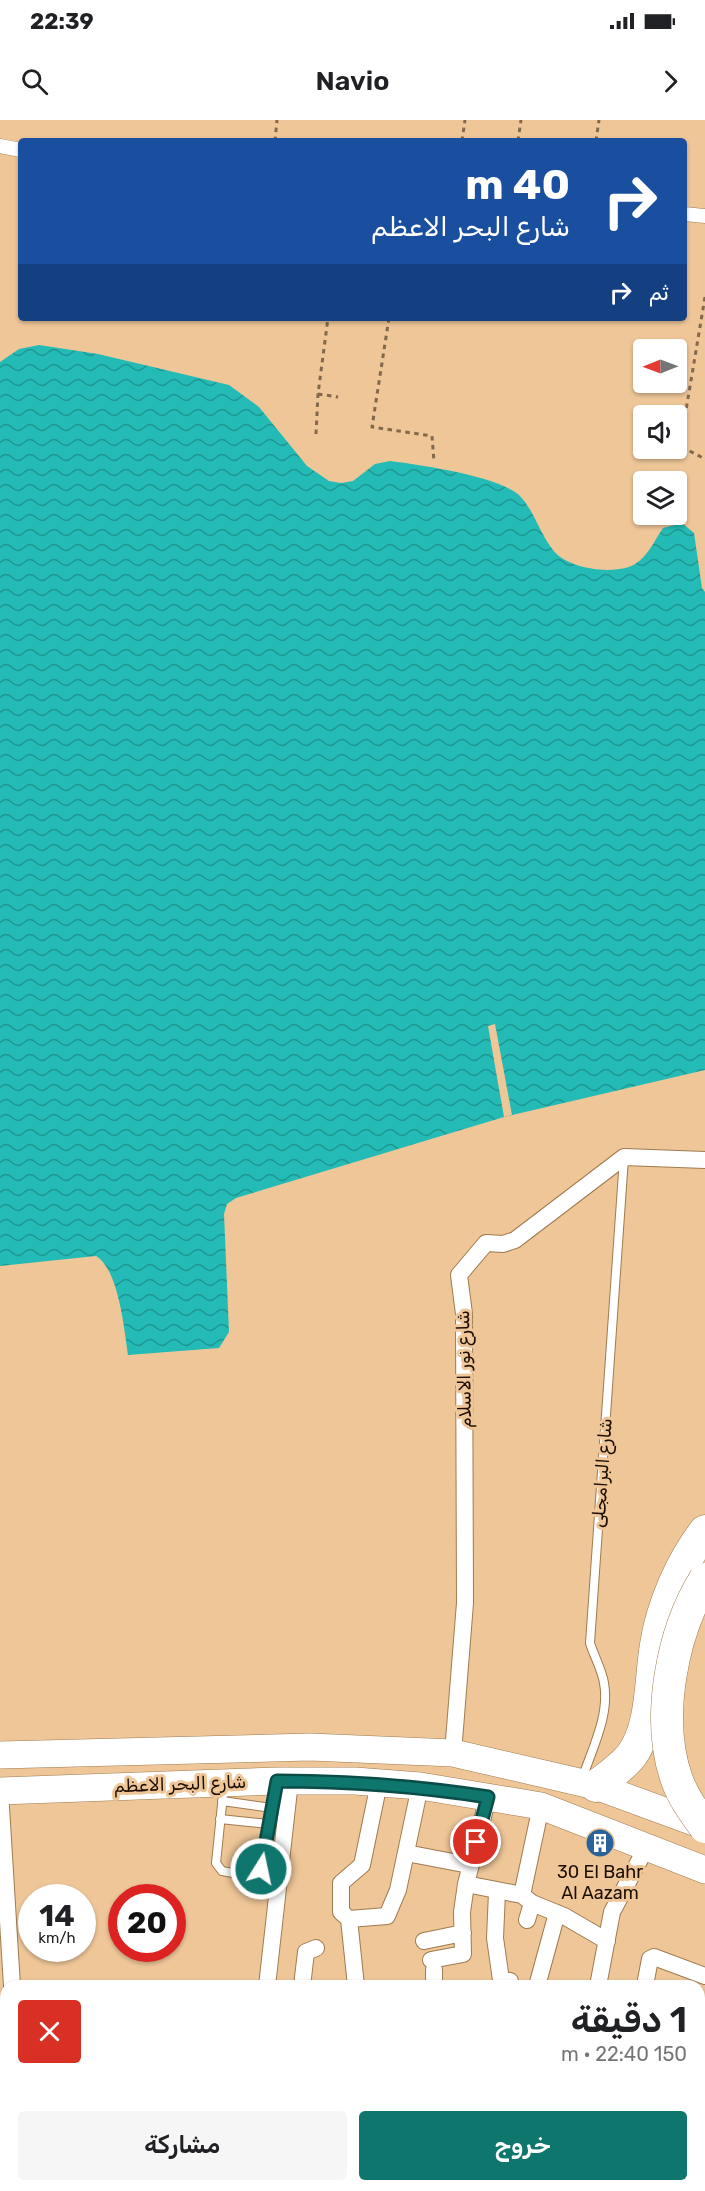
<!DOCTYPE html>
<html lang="ar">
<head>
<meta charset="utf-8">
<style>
  body { margin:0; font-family:Rubik,"Noto Naskh Arabic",sans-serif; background:#f6f6f6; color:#202124; direction:rtl; height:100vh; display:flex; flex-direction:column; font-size:22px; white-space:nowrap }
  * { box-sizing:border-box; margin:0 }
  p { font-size:20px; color:#757577 }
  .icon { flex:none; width:33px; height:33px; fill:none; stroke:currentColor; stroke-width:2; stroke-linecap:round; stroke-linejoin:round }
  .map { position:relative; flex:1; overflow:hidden; direction:ltr }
  .drawer { position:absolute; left:0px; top:1860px; width:705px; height:212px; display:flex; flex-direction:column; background:#fff; border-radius:18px 18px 0 0; box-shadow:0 2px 4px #0004; direction:rtl }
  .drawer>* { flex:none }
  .top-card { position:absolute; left:18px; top:18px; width:669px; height:183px; border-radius:6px; box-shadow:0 2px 4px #0004; direction:rtl; background:#1a4fa0; color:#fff; overflow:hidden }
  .needle { width:39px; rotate:269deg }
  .fabs { position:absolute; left:633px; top:219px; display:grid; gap:12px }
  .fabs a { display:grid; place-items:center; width:54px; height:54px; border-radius:6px; background:#fff; box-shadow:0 2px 4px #0004; font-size:30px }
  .speed { position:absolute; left:18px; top:1764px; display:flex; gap:12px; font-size:30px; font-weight:700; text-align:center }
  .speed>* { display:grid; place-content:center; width:78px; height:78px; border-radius:50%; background:#fff; box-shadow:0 2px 4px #0004; line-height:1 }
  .speed small { font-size:15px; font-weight:400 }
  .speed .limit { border:9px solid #d22; background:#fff; color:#111 }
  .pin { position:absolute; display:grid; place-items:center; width:51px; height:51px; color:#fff; margin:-26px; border:3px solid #fff; border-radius:50%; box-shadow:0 2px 6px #0007 }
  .me { position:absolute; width:66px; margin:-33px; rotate:10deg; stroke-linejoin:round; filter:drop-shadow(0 0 4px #0008) }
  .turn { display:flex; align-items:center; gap:21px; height:126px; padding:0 18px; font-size:27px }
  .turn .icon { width:78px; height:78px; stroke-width:2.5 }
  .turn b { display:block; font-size:42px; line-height:51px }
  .then { display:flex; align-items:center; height:57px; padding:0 18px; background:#0003; gap:12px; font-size:22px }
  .round { display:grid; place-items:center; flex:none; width:63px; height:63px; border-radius:6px; background:#f6f6f6 }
  .headline { display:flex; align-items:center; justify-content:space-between; height:102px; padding:0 18px }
  h1 { font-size:36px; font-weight:600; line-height:45px }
  .primary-button { display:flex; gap:12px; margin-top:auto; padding:12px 18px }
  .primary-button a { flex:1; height:69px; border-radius:6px; background:#0f766e; color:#fff; font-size:24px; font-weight:600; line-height:69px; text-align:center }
  .primary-button a+a { background:#f6f6f6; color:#202124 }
  .status { display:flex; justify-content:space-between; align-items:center; height:42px; padding:0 30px; background:#fff; direction:ltr }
  .status svg { height:16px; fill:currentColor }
  header { display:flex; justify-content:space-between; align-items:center; height:78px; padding:0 18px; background:#fff; font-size:27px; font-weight:600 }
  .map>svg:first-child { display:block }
  .water { fill:url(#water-waves) }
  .pier { fill:#eec698 }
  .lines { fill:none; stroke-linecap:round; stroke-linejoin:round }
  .service-casing { stroke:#9f7b4f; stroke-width:10 }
  .pedestrian-casing { stroke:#9f7b4f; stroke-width:15 }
  .minor-casing { stroke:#9f7b4f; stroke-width:18 }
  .primary-casing { stroke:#9f7b4f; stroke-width:28 }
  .motorway-casing { stroke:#9f7b4f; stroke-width:33 }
  .path { stroke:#83694b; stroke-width:3; stroke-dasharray:4.5 4.5; stroke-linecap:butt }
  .service { stroke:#fff; stroke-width:8 }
  .pedestrian { stroke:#fff; stroke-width:14 }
  .minor { stroke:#fff; stroke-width:16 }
  .primary { stroke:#fff; stroke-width:27 }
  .motorway { stroke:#fff; stroke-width:32 }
  .motorway-bridge-casing { stroke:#9f7b4f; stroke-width:33; stroke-linecap:butt }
  .motorway-bridge { stroke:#fff; stroke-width:32 }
  .route-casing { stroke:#0a4d48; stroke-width:15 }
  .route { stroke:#0f766e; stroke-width:10 }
  .labels { text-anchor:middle; stroke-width:6; stroke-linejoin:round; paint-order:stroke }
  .street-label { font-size:18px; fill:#1b0e00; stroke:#eec698 }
  .poi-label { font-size:18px; fill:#1b0e00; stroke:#eec698 }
</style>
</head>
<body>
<div class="status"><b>22:39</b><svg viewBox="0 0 49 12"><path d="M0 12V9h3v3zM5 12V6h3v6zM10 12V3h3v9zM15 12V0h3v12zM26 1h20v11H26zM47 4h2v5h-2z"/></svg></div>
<header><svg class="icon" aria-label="forward" viewBox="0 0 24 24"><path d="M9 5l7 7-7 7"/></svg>Navio<svg class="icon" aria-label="search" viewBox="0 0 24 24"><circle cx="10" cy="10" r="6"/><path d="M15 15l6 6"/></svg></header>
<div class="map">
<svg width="705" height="2071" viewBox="0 0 705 2071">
  <defs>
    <pattern id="water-waves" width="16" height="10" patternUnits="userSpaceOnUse" patternTransform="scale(1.5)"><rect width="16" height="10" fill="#24bbb6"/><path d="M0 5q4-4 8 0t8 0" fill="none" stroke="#1e9692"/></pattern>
  </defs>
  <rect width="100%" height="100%" fill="#eec698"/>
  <path class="water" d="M39 225 98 234 229 265 259 287 307 346 329 361 341 363 353 361 375 344 390 341C420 345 498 356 519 375 534 390 540 414 553 430 567 449 615 456 635 444 649 435 654 421 663 408L682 403 694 413 702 468 705 472V950L504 997 236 1078 227 1084 224 1094 229 1212 219 1228 128 1235C124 1209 119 1150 96 1136L0 1146V242L19 229Z"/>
  <path class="pier" d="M495 904 512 995 504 997 488 906Z"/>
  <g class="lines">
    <g class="service-casing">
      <path id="service" d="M582 1659C592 1629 610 1595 604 1563 602 1550 594 1536 590 1523L624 1038
        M224 1665 216 1743 222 1751 250 1756 261 1749 276 1666
        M222 1681 272 1688
        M220 1699 269 1704"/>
    </g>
    <g class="pedestrian-casing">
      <path id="pedestrian" d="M0 26 21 30
        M684 94 705 96"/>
    </g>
    <g class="minor-casing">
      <path id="minor" d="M453 1633 465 1483 464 1194 459 1155 486 1123 503 1124 515 1120 624 1037 705 1040
        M0 1671 12 1866
        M406 1733 469 1745
        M466 1764 522 1775 532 1783 564 1796 607 1821
        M497 1772 495 1818 501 1860 510 1861 509 1866
        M522 1775 541 1686
        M349 1799 387 1796 398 1770 420 1666
        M349 1799 341 1792V1763L362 1745 379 1663
        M349 1799 356 1866
        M527 1800 532 1783
        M424 1821 463 1813
        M431 1840 463 1834 462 1792 466 1764 488 1677
        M646 1860 650 1839 654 1837 705 1856
        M267 1866 290 1661
        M302 1866 306 1832 316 1828
        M434 1866V1850
        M537 1866 557 1793
        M598 1866 612 1792 647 1726
        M699 1909 705 1911
        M699 1956 705 1957
        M0 1964 6 1963
        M699 2011 705 2012
        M0 2044 6 2043
        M51 2066 52 2071
        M689 2066 705 2069
        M224 2071V2066
        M257 2071V2066
        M417 2071 418 2066"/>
    </g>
    <g class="primary-casing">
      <path id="primary" d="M0 1635 310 1627 453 1633 596 1666 705 1706
        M0 1671 277 1661H355L420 1666 541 1686 705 1750"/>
    </g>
    <g class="motorway-casing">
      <path id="motorway" d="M596 1666C608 1657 621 1648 631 1636 653 1607 650 1559 656 1525 662 1486 681 1442 705 1411"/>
    </g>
    <path class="path" d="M275 21 277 0
      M462 21 465 0
      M518 21 521 0
      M596 21 599 0
      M705 177 680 326 705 339
      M389 198 372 307 432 316 434 342
      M318 274 338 277
      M316 314 318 274 328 198"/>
    <use href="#service" class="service"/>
    <use href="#pedestrian" class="pedestrian"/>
    <use href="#minor" class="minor"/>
    <use href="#primary" class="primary"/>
    <use href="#motorway" class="motorway"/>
    <g class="motorway-bridge-casing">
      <path id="motorway-bridge" d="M705 1459C672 1512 655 1599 677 1660 683 1677 694 1692 705 1707"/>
    </g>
    <use href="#motorway-bridge" class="motorway-bridge"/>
  </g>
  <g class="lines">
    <g class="route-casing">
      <path id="route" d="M261 1749 277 1661C349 1661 417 1666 488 1677L476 1722"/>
    </g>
    <use href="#route" class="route"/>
  </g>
  <defs>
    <g id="building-disc" transform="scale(1.5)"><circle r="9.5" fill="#2a629a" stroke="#eec698"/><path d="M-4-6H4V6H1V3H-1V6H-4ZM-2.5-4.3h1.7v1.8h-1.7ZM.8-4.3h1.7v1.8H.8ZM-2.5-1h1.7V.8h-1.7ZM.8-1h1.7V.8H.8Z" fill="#fff"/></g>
  </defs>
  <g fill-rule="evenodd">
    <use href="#building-disc" x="600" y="1723"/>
  </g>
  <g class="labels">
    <g class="street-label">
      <text transform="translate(464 1249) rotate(-91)" y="6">شارع نور الاسلام</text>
      <text transform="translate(602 1353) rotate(-86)" y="6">شارع البرامجلى</text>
      <text transform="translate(180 1664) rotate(-2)" y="6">شارع البحر الاعظم</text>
    </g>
    <g class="poi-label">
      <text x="600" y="1758">30 El Bahr<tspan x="600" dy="21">Al Aazam</tspan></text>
    </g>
  </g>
</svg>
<div class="fabs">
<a><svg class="needle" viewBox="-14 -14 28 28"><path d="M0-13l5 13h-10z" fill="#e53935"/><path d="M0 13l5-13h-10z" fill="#757577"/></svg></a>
<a><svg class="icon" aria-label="sound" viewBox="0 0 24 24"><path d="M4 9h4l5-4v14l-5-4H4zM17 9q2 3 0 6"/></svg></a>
<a><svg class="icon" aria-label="layers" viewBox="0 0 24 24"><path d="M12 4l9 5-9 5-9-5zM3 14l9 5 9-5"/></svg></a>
</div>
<div class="speed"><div>14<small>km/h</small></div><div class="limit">20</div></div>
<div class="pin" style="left:476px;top:1722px;background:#d93025"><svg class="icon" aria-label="arrive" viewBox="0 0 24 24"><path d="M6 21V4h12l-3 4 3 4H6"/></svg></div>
<svg class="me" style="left:261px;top:1749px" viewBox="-20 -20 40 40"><circle r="17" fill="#0f766e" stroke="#fff" stroke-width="3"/><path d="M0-11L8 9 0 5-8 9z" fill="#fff"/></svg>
<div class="top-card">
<div class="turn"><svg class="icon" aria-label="right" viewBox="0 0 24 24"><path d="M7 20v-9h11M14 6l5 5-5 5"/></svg><div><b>40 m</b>شارع البحر الاعظم</div></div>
<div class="then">ثم<svg class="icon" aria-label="right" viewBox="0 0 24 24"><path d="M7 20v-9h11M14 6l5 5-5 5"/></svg></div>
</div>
<section class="drawer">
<div class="headline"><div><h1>1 دقيقة</h1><p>150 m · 22:40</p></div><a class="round" style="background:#d93025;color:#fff"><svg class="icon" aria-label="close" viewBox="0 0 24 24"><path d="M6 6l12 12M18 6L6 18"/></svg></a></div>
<div class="primary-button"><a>خروج</a><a>مشاركة</a></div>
</section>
</div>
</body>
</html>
